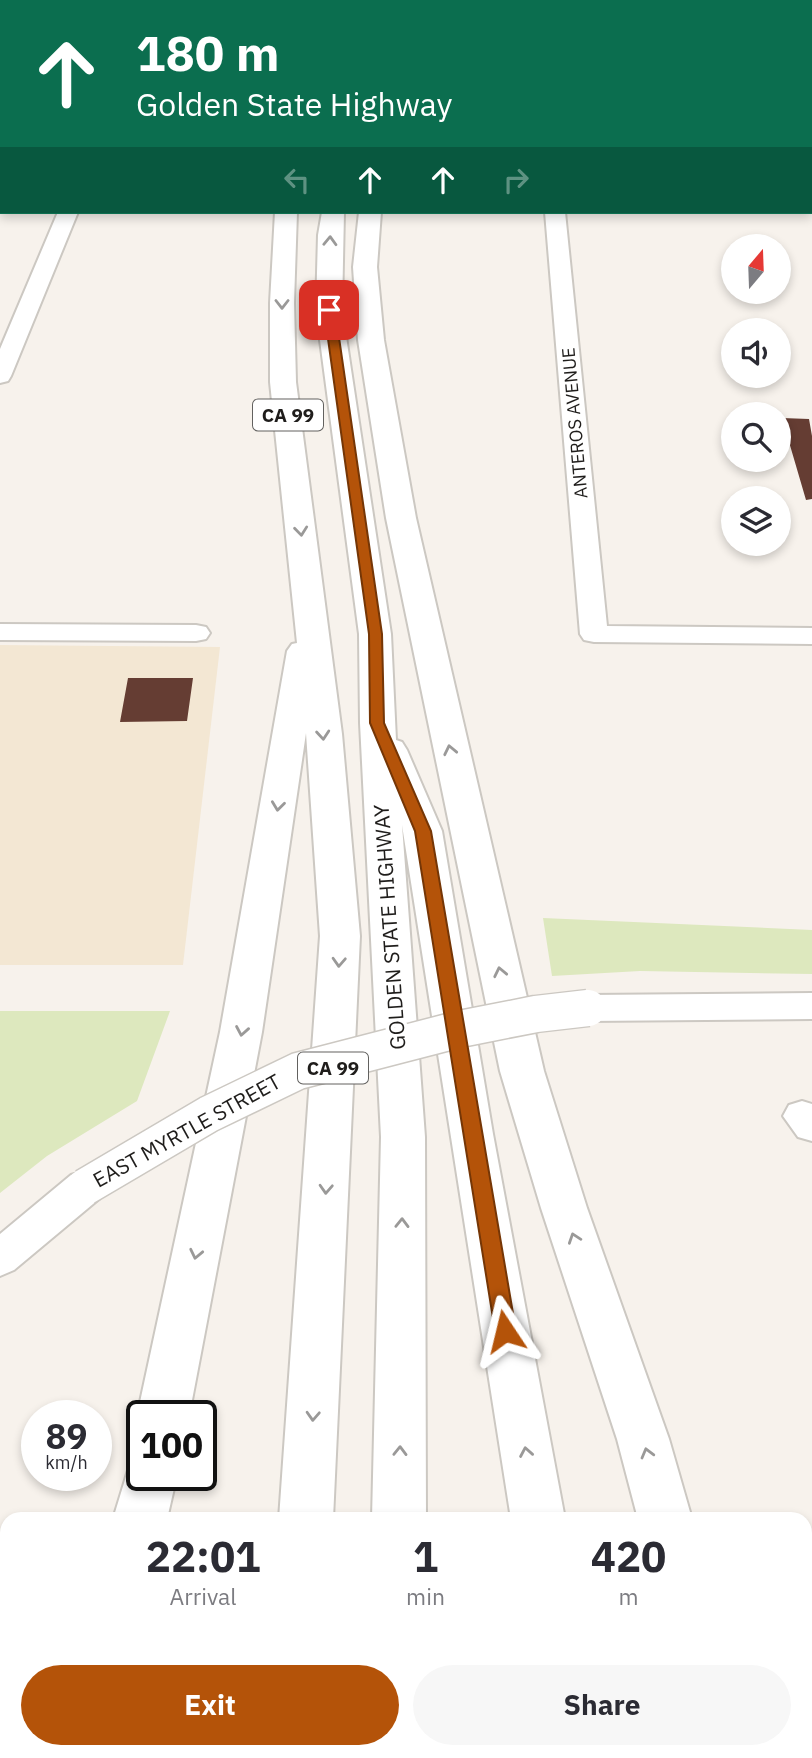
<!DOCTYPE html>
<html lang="en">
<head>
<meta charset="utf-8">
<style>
  body { margin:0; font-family:"IBM Plex Sans",sans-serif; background:#f7f7f7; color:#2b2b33; height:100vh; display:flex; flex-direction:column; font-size:26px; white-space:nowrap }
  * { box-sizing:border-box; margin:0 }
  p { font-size:23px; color:#7c7c81 }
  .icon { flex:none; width:38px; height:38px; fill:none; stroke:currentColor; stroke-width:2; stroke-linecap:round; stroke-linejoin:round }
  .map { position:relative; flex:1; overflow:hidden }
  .details { position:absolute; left:0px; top:1512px; width:812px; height:247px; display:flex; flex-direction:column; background:#fff; border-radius:21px 21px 0 0; box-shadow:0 4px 10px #0003 }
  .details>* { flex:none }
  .hud { position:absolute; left:0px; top:0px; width:812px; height:214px; box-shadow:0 4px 10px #0003; background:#0b6e4f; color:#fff; overflow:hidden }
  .needle { width:46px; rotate:19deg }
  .fabs { position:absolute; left:721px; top:234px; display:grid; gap:14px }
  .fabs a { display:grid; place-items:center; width:70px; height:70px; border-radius:50%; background:#fff; box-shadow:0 4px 10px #0003; font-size:35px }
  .speed { position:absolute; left:21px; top:1400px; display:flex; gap:14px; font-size:35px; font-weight:700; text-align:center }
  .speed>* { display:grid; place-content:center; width:91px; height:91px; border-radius:50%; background:#fff; box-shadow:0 4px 10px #0003; line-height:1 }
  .speed small { font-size:18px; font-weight:400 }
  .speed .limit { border:4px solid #111; border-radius:10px; background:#fff; color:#111 }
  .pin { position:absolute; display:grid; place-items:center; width:60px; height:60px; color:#fff; margin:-30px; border-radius:14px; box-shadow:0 4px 10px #0006 }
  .me { position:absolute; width:77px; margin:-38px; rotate:350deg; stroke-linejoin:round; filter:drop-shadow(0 0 5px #0008) }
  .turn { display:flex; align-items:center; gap:24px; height:147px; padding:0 21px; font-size:32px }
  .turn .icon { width:91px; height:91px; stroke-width:2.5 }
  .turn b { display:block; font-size:49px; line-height:60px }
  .lanes { display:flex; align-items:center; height:66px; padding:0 21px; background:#0003; justify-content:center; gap:35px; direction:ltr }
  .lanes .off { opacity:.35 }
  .eta { display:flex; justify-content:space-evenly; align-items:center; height:119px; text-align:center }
  .eta b { font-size:42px; font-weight:800; line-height:49px }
  .cta { display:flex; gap:14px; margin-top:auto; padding:14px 21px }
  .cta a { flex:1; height:80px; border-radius:42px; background:#b45309; color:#fff; font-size:28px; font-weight:800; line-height:80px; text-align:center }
  .cta a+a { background:#f7f7f7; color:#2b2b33 }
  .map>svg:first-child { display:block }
  .industrial { fill:#f3e7d3 }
  .green { fill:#dde8be }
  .building { fill:#653d33 }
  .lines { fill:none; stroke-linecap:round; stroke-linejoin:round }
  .minor-casing { stroke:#ccc8c2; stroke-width:4 }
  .major-casing { stroke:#ccc8c2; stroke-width:4 }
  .highway-casing { stroke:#ccc8c2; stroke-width:4 }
  .minor { fill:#fff; fill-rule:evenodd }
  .major { fill:#fff; fill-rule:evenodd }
  .highway { fill:#fff; fill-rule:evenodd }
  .minor-bridge-casing { stroke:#ccc8c2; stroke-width:39; stroke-linecap:butt }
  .minor-bridge { stroke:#fff; stroke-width:36 }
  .oneway { stroke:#9a9998 }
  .route { fill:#b45309; stroke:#753606; stroke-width:2 }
  .labels { text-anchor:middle; stroke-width:7; stroke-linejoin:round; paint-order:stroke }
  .far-street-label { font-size:18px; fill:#1f1d1b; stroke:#fff }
  .shield { fill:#fff; stroke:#62615f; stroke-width:2 }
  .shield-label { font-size:19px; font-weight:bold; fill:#1f1d1b }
  .street-label { font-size:21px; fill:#1f1d1b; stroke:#fff }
</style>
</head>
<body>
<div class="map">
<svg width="812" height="1758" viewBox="0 0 812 1758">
  <rect width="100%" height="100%" fill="#f7f2ec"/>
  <path class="industrial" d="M0 645 220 647 183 965H0Z"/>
  <path class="green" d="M543 918 812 930V974L640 971 552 976Z
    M0 1011H170L137 1101 47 1156 0 1193Z"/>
  <path class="building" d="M782 418 809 419 812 436V499L806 500Z
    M128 678H193L187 721 120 722Z"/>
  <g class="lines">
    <g class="minor-casing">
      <path id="minor" d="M0 0H9L1 5Z
        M810 87H812V97H810Z
        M58 212H78L11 376 8 381 0 383V349Z
        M545 212H565L607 626 812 628V644L594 642 584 640 580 634Z
        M0 624 196 625 206 627 210 633 206 639 196 641 0 640Z
        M812 993V1019L588 1021 575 1018 570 1008 575 998 588 995Z
        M802 1101 812 1104V1141L798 1137 783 1116 789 1105Z
        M85 1171 99 1175 105 1187 99 1199 14 1270 0 1276V1234L71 1175Z"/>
    </g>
    <g class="major-casing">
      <path id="major" d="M810 20H812V30H810Z
        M0 57H2V69H0Z"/>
    </g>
    <g class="highway-casing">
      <path id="highway" d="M66 0H84V2H66Z
        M95 0H113V2H95Z
        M291 0H309V2H291Z
        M366 0H384L365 2Z
        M563 0H581L582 2H564Z
        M275 212H297L294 303 296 382 342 734 360 936 333 1519H279L320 936 306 733 262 1032 189 1416H142V1426L137 1416 220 1032 287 651 292 644 297 643 270 382V303Z
        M322 212H344L342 310 391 634 396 740 402 742 407 750 442 831 493 1134 565 1519H511L402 825 425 1137 426 1519H372L381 1137 360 723 359 634 316 310 318 235Z
        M359 212H381L377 267 384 340 416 518 544 1071 587 1208 669 1439 692 1519H638L617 1439 541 1208 500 1071 386 518 358 340 353 267Z
        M142 1454V1475H177L167 1519H113L132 1457Z
        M30 1752H90L87 1758H27Z
        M260 1752H318L319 1758H259Z
        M368 1752H426L427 1758H367Z
        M552 1752H611L613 1758H553Z
        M698 1752H757L759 1758H699Z"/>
    </g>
    <use href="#minor" class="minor"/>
    <use href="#major" class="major"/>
    <use href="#highway" class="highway"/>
    <g class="minor-bridge-casing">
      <path id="minor-bridge" d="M85 1187 209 1114 298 1071 460 1029 536 1014 588 1008"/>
    </g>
    <use href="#minor-bridge" class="minor-bridge"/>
  </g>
  <defs><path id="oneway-chevron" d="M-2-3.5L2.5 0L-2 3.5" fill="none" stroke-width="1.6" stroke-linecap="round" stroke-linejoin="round" transform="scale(1.75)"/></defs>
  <g class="oneway">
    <use href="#oneway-chevron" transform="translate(330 241) rotate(-88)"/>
    <use href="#oneway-chevron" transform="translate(282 304) rotate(90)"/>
    <use href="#oneway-chevron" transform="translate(301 531) rotate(84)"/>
    <use href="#oneway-chevron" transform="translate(323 735) rotate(85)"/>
    <use href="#oneway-chevron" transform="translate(450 750) rotate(-102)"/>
    <use href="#oneway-chevron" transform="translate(278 806) rotate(97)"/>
    <use href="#oneway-chevron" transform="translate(339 962) rotate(93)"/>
    <use href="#oneway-chevron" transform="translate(500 972) rotate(-102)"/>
    <use href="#oneway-chevron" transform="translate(242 1031) rotate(100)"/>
    <use href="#oneway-chevron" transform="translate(326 1189) rotate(93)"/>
    <use href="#oneway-chevron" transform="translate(402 1223) rotate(-89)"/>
    <use href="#oneway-chevron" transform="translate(574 1238) rotate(-109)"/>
    <use href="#oneway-chevron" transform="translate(196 1254) rotate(102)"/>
    <use href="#oneway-chevron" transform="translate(313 1416) rotate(93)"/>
    <use href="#oneway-chevron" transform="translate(400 1451) rotate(-89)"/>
    <use href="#oneway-chevron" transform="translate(526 1452) rotate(-100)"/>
    <use href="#oneway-chevron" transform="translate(647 1453) rotate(-105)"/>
  </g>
  <path class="route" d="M329 307 335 310 382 634 384 723 431 831 516 1331 513 1338 505 1340 498 1338 495 1331 415 831 370 723 369 634 324 310Z"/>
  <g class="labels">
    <g class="far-street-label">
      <text transform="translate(575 423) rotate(-95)" y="6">ANTEROS AVENUE</text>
    </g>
    <g class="shield">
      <rect x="253" y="399.5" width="70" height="31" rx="5"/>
      <rect x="298" y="1052.5" width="70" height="31" rx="5"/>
    </g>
    <g class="shield-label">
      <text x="288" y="422">CA 99</text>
      <text x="333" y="1075">CA 99</text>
    </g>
    <g class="street-label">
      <text transform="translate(390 927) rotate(-94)" y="7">GOLDEN STATE HIGHWAY</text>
      <text transform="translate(187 1131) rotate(-29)" y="7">EAST MYRTLE STREET</text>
    </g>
  </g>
</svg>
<div class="fabs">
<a><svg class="needle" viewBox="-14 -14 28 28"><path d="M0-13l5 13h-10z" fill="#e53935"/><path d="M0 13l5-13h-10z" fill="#7c7c81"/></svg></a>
<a><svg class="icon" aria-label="sound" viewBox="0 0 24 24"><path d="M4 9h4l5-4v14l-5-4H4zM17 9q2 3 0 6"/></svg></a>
<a><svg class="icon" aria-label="search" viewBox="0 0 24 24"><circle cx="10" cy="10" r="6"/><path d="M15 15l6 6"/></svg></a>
<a><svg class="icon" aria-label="layers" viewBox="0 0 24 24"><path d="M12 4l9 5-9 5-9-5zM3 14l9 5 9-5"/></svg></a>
</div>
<div class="speed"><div>89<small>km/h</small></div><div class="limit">100</div></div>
<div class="pin" style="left:329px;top:310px;background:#d93025"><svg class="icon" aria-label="arrive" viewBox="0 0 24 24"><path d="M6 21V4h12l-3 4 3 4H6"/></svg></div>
<svg class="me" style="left:505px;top:1331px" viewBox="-20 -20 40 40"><path d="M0-17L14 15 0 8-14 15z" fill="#b45309" stroke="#fff" stroke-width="4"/></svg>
<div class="hud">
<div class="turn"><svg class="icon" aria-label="ahead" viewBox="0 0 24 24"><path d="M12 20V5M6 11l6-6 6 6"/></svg><div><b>180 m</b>Golden State Highway</div></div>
<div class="lanes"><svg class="icon off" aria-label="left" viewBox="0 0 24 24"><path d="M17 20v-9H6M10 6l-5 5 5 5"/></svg><svg class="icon" aria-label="ahead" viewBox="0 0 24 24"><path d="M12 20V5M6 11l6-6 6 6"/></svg><svg class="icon" aria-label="ahead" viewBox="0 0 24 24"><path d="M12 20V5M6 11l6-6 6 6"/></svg><svg class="icon off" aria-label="right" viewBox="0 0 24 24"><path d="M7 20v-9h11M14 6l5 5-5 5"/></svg></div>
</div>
<section class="details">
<div class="eta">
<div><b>22:01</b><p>Arrival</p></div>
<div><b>1</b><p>min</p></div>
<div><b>420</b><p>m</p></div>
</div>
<div class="cta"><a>Exit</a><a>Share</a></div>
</section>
</div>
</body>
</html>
